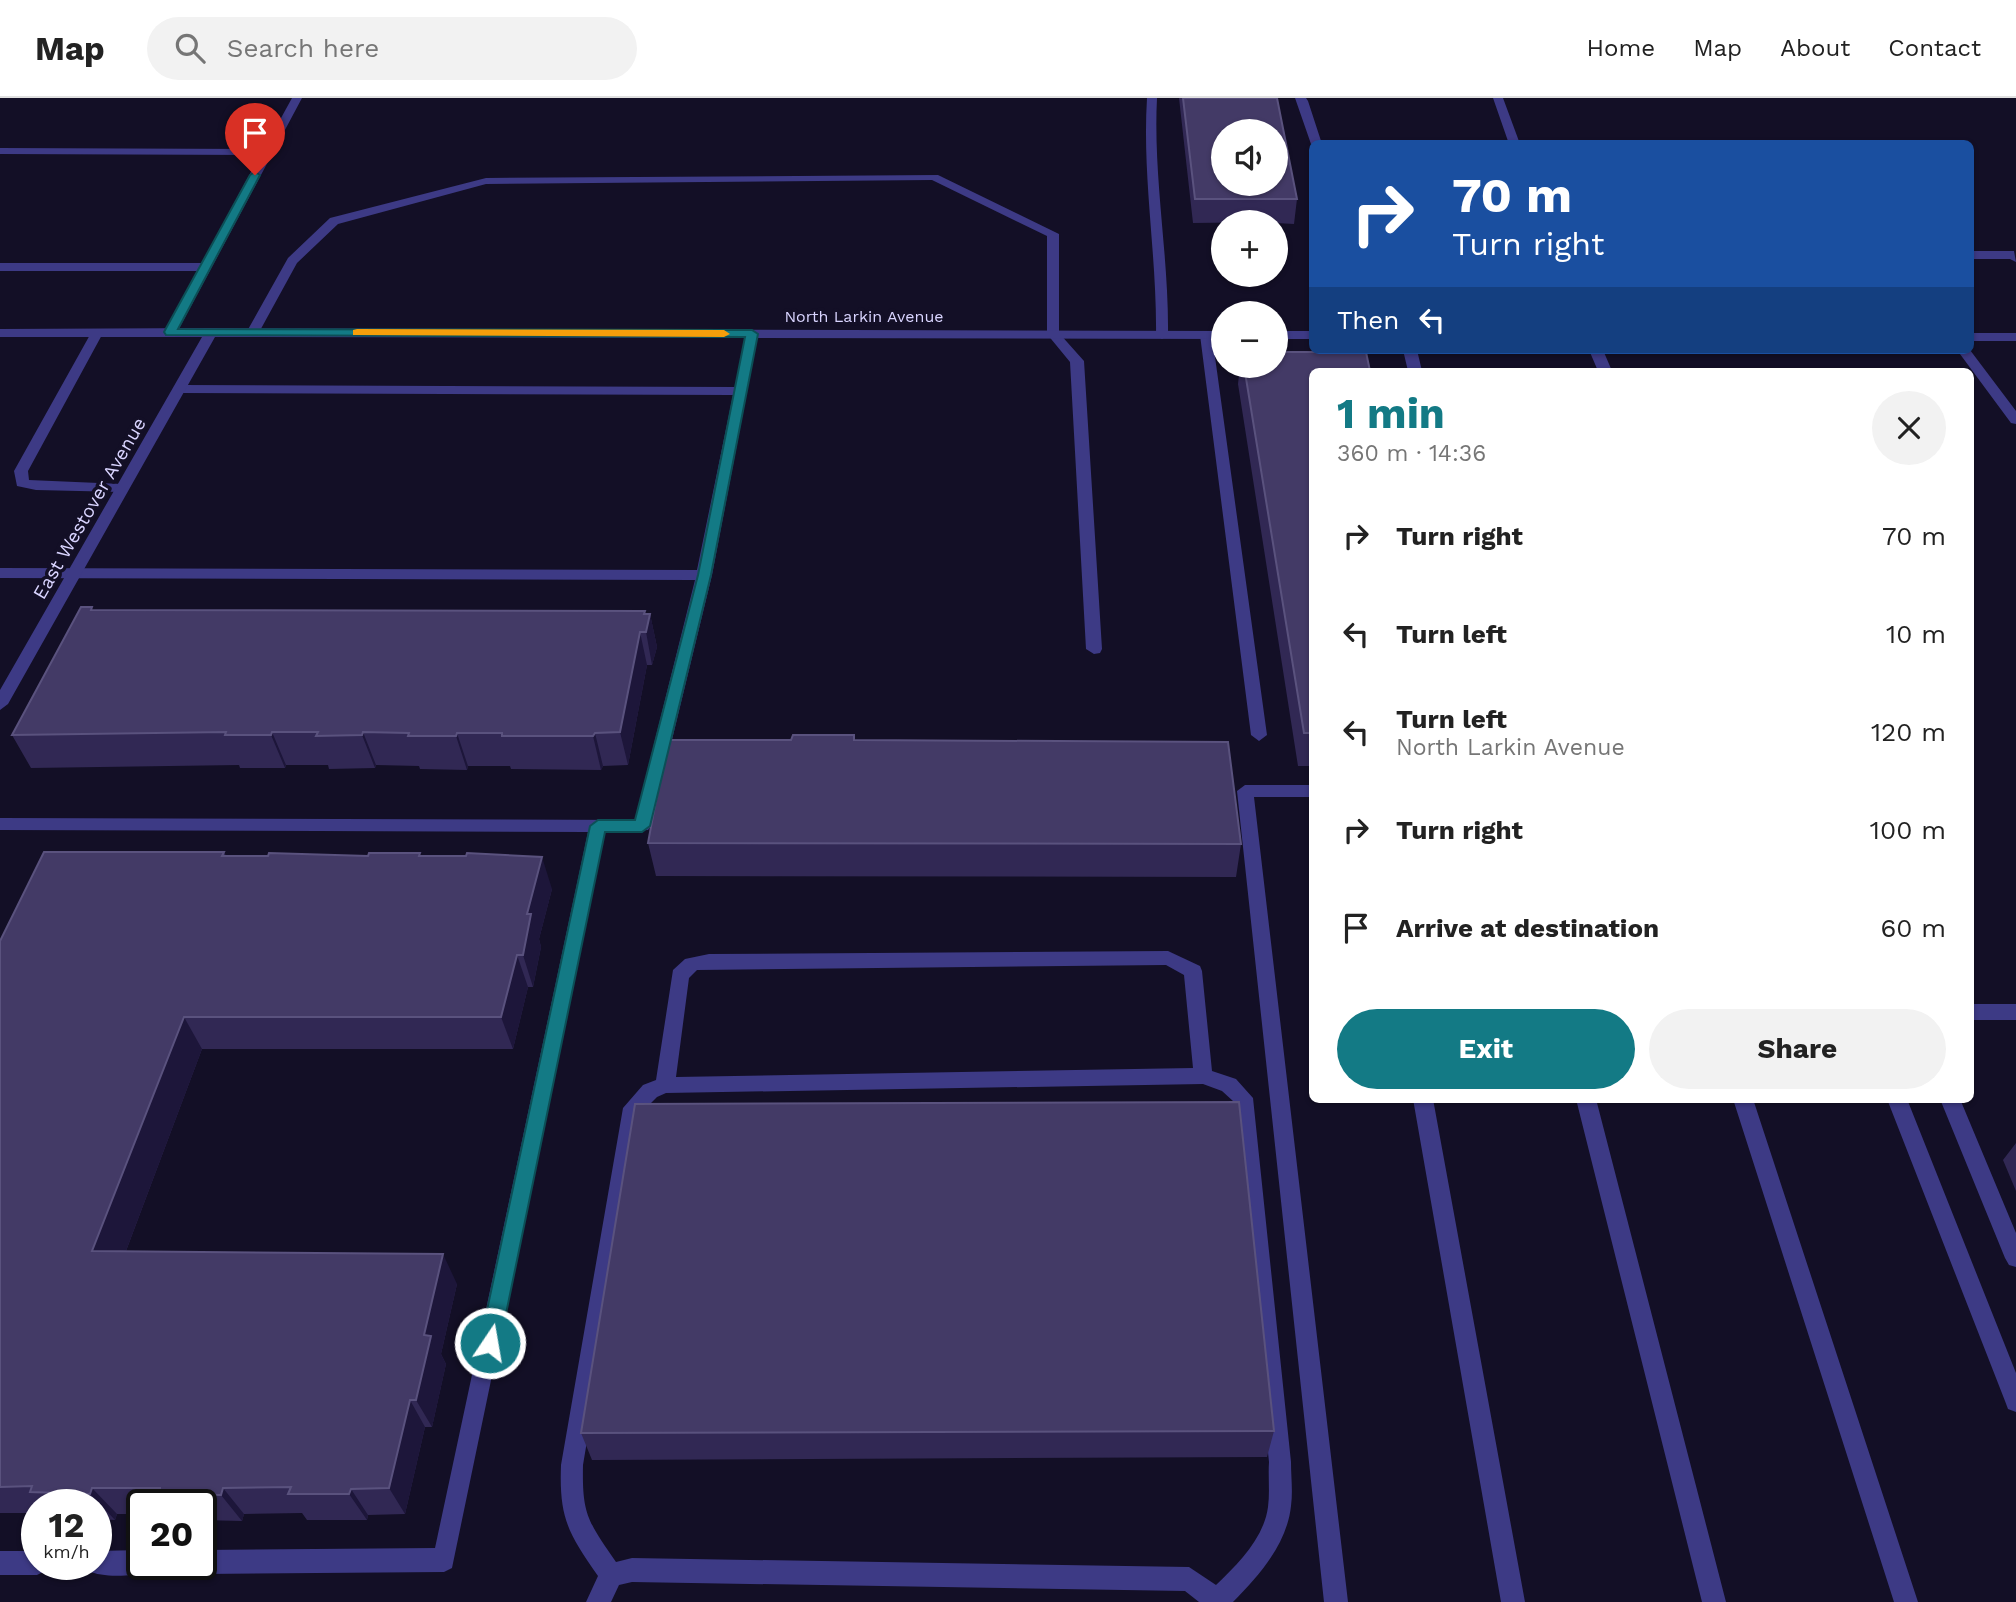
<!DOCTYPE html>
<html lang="en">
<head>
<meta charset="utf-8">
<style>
  body { margin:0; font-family:"Work Sans",sans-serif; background:#f2f2f2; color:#222; height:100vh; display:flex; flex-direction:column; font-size:26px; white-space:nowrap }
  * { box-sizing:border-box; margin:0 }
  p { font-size:23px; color:#767676 }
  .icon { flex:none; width:38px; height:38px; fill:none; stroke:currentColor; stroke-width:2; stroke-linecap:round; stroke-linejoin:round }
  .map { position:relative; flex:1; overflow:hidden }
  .details { position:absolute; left:1309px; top:270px; width:665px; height:735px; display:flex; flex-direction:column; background:#fff; border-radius:10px; box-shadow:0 2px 5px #0004 }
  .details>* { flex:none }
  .banner { position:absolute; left:1309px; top:42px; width:665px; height:214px; border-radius:10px; box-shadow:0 2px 5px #0004; background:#1a4fa0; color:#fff; overflow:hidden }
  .tools { position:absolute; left:1211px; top:21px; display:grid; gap:14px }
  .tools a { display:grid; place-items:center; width:77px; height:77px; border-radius:50%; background:#fff; box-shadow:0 2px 5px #0004; font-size:35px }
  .speed { position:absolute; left:21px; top:1391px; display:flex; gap:14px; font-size:35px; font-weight:700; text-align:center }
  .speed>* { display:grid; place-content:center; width:91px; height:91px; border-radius:50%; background:#fff; box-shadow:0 2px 5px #0004; line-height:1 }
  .speed small { font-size:18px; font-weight:400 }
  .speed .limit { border:4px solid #111; border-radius:10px; background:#fff; color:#111 }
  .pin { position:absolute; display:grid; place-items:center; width:60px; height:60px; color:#fff; margin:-72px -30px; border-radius:50% 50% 50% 0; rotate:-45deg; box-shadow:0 0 7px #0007 }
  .pin .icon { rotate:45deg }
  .me { position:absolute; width:77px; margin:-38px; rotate:12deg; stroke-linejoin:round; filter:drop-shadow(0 0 5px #0008) }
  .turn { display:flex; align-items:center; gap:24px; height:147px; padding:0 28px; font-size:32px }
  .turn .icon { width:91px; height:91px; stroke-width:2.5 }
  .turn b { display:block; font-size:49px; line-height:60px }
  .then { display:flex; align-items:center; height:66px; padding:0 28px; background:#0003; gap:14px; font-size:26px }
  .round { display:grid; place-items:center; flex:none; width:74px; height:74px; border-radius:37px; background:#f2f2f2 }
  .headline { display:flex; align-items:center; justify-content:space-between; height:119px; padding:0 28px }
  h1 { font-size:42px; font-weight:700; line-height:52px; color:#137a85 }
  .primary-button { display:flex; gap:14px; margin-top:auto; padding:14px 28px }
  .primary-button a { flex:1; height:80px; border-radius:42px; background:#137a85; color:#fff; font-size:28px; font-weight:700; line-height:80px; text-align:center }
  .primary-button a+a { background:#f2f2f2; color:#222 }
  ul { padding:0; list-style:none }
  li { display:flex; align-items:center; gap:21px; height:98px; padding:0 28px }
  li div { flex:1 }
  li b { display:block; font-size:26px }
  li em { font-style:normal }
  header { display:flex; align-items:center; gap:42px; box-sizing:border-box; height:98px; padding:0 35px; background:#fff; border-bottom:2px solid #e0e0e0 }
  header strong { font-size:33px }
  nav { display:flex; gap:38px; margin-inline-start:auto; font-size:24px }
  .search { width:490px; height:63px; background:#f2f2f2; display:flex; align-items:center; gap:18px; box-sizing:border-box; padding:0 24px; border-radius:38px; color:#767676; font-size:26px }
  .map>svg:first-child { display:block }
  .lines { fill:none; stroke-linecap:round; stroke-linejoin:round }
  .lane { fill:#3d3a85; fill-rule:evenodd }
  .street { fill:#3d3a85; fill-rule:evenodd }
  .wall { fill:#312854 }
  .shaded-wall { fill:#1d163a }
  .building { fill:#433a66; stroke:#5a527e; stroke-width:2; fill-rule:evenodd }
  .route { fill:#137a85; stroke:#0c4f56; stroke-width:2 }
  .slow { fill:#f59e0b }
  .labels { text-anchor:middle; stroke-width:7; stroke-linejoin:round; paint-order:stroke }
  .far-street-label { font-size:16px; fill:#d9d4ff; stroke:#130f26 }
  .street-label { font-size:19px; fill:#d9d4ff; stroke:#130f26 }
</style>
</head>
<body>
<header>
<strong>Map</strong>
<div class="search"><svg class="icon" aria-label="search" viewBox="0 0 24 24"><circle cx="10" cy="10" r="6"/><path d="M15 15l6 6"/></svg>Search here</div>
<nav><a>Home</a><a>Map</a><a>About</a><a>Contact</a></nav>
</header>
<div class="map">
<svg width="2016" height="1504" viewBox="0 0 2016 1504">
  <rect width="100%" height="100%" fill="#130f26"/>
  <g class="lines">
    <path class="lane" d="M292 0H302L175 238 170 239 164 235 197 173H0V165H202L260 57 0 56V50L264 51Z
      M1147 0H1157C1153 79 1169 158 1168 237L1162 241 1156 237C1157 158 1142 79 1147 0Z
      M1295 0H1306L1308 3 1322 46H1311Z
      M1493 0H1503L1520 46H1509Z
      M938 77 1059 136V235L1084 263 1102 551 1100 555 1094 556 1086 551 1070 264 1047 236V138L932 82 486 86 338 126 297 165 257 238 252 239 246 235 288 160 330 120 486 80Z
      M1970 153H2014L2016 164 2010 161H1970Z
      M97 231 103 235 28 373 29 382 122 386 129 390 122 394 36 392 17 388 14 373 91 235Z
      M752 232 758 236 712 477 651 728 648 732 605 734 452 1470 444 1474 201 1476 193 1472 190 1466H201V1452L435 1450 588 734 0 732V720L635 722 695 482 0 480V470L697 472 733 297 180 295 173 291 180 287 735 289 746 236Z
      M1206 233 1212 237 1267 637 1259 643 1251 637 1200 237Z
      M1403 252H1417L1422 273H1408Z
      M1589 252H1603L1612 273H1598Z
      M1957 252H1970L2016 313V326L2011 325Z
      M1245 687H1312V699H1254L1348 1504H1324L1237 693Z
      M1168 853 1200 868 1202 873 1212 973 1236 981 1253 1000 1291 1364C1291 1379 1293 1393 1291 1408 1287 1446 1259 1478 1233 1504H1199L1185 1493 632 1484 619 1487 611 1504H586L598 1478C568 1435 559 1420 561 1367L623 1010 643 987 656 982 673 872 685 861 709 856ZM1166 867 1184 877 1193 970 676 979 689 880 697 872ZM1203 986 1222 993 1233 1003 1269 1364C1268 1379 1270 1394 1268 1409 1264 1440 1238 1466 1216 1487L1189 1469 632 1460 616 1464C588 1423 582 1417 583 1367L642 1014 657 999 666 995Z
      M1970 906H2016V922H1970Z
      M1413 1001H1433L1525 1504H1501Z
      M1576 1001H1596L1726 1504H1702Z
      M1733 1001H1753L1918 1504H1894Z
      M1887 1001H1907L2016 1275V1314L2008 1311 2005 1303Z
      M1940 1001H1960L2016 1135V1169L2009 1167 2005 1160Z
      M142 1452V1466H153L150 1472C134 1479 104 1480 88 1473L85 1466H96V1453Z
      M0 1453H37V1466H48L45 1473 37 1477H0Z"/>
    <path class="street" d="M211 230 1223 233V241L215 239 8 606 0 612V592L202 239H0V231Z
      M1276 233H1312V241H1276Z
      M1970 235H2016V243H1970Z"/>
  </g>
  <path class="wall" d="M1179 0H1277L1297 101 1294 126 1276 125V124L1193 125Z
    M1240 268H1276L1312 273V668H1298L1238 286Z
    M94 512 645 513V516H650L657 549 652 567H647L628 667 603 668 601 672 511 671 510 668H468L467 672 420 671 419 668 376 667 375 670 329 671 328 667H286L285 670H240L239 667 31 670 12 637Z
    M854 637 855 642 1241 746 1236 779 656 778 648 745Z
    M224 754 226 758H421L552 791 539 841 541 849 533 889H528L513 951H202L126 1153 457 1186 441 1256 446 1266 432 1329H425L405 1416 368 1417 367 1422H307L302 1415 244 1416 242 1423 201 1422V1407H142V1416H117L115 1422 96 1421V1407H37V1415H0V843Z
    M2016 1045V1093L2003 1062Z
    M1274 1333 1267 1359 592 1362 581 1335Z"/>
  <path class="shaded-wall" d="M645 513 647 528 650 516 657 549 652 567 646 534Z
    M640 534 647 567 628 667 620 634Z
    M272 634 286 667 285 670 271 637Z
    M363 634 376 667 375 670 362 637Z
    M457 635 468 668 467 672 456 638Z
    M595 635 603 668 601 672 593 638Z
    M542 759 552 791 539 841 541 849 533 889 523 857 527 816Z
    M517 857 528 889 513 951 501 919Z
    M184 919 202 951 115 1182 92 1153Z
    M443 1156 457 1186 441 1256 446 1266 432 1329 416 1302 424 1237Z
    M410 1302 425 1329 405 1416 389 1390Z
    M92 1390 117 1416 115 1422 90 1396Z
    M223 1390 244 1416 242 1423 221 1397Z
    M351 1391 368 1417 367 1422 349 1396Z"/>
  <path class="building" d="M1183 0H1277L1297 101H1195ZM1223 33H1276V86H1223Z
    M1276 254H1366L1370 273H1312V635H1304L1244 268H1276Z
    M81 509H92L91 512 645 513 644 516H650L646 534H640L620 634 595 635 593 638H502V635H457L456 638H408L409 635 363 634 362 637 316 638 318 634H272L271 637H225L226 634 12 637Z
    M793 637H854V642L1228 644 1241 746 648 745 667 642H791Z
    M44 754H224L222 758H268L269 755 368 758 369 755H420L419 758H466L467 755 542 759 527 816H531L523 857H517L501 919H184L92 1153 443 1156 424 1237 431 1238 416 1302H410L389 1390 351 1391 349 1396H288L291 1389 223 1390 221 1397 160 1396V1390H92L90 1396 30 1394 32 1388 0 1389V843Z
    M1239 1004 1274 1333 581 1335 635 1006Z"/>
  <path class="route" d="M255 74 260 77 178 231 752 232 758 236 711 477 650 728 642 734H605L500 1245 497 1251 490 1254 483 1251 480 1245 590 728 598 722H635L698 477 745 239 166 237 164 234 250 77Z"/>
  <path class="slow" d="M357 231 724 232 730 236 724 239 353 237V232Z"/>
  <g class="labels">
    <g class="far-street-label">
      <text x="864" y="224">North Larkin Avenue</text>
    </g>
    <g class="street-label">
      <text transform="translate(89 410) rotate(-60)" y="7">East Westover Avenue</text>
    </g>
  </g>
</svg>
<div class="tools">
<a><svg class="icon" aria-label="sound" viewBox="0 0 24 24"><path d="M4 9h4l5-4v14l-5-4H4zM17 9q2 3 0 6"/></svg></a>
<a>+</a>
<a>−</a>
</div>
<div class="speed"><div>12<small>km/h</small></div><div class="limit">20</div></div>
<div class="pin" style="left:255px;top:77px;background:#d93025"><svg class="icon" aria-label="arrive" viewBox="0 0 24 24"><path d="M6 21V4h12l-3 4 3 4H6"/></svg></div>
<svg class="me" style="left:490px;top:1245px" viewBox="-20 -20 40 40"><circle r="17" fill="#137a85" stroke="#fff" stroke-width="3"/><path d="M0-11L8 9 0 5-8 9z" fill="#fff"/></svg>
<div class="banner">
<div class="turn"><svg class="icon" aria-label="right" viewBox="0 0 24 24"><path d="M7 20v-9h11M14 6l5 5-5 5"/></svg><div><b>70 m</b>Turn right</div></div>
<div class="then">Then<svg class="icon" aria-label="left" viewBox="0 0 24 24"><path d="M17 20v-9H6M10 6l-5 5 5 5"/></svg></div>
</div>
<section class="details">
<div class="headline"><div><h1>1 min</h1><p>360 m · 14:36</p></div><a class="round"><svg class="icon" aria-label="close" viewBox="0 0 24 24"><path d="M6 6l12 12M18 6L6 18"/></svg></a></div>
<ul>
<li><svg class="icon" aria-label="right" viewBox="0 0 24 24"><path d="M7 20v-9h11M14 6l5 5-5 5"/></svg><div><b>Turn right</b></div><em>70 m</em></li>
<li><svg class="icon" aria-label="left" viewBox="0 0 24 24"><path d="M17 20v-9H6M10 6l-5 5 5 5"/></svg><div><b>Turn left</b></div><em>10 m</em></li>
<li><svg class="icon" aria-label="left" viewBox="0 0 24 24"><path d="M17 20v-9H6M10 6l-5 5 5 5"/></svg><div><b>Turn left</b><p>North Larkin Avenue</p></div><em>120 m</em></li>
<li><svg class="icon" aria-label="right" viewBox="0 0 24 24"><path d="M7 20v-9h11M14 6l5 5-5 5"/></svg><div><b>Turn right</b></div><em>100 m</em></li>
<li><svg class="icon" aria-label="arrive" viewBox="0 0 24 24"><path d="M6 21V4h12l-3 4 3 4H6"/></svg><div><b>Arrive at destination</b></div><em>60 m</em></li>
</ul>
<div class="primary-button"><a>Exit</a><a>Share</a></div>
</section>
</div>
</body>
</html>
